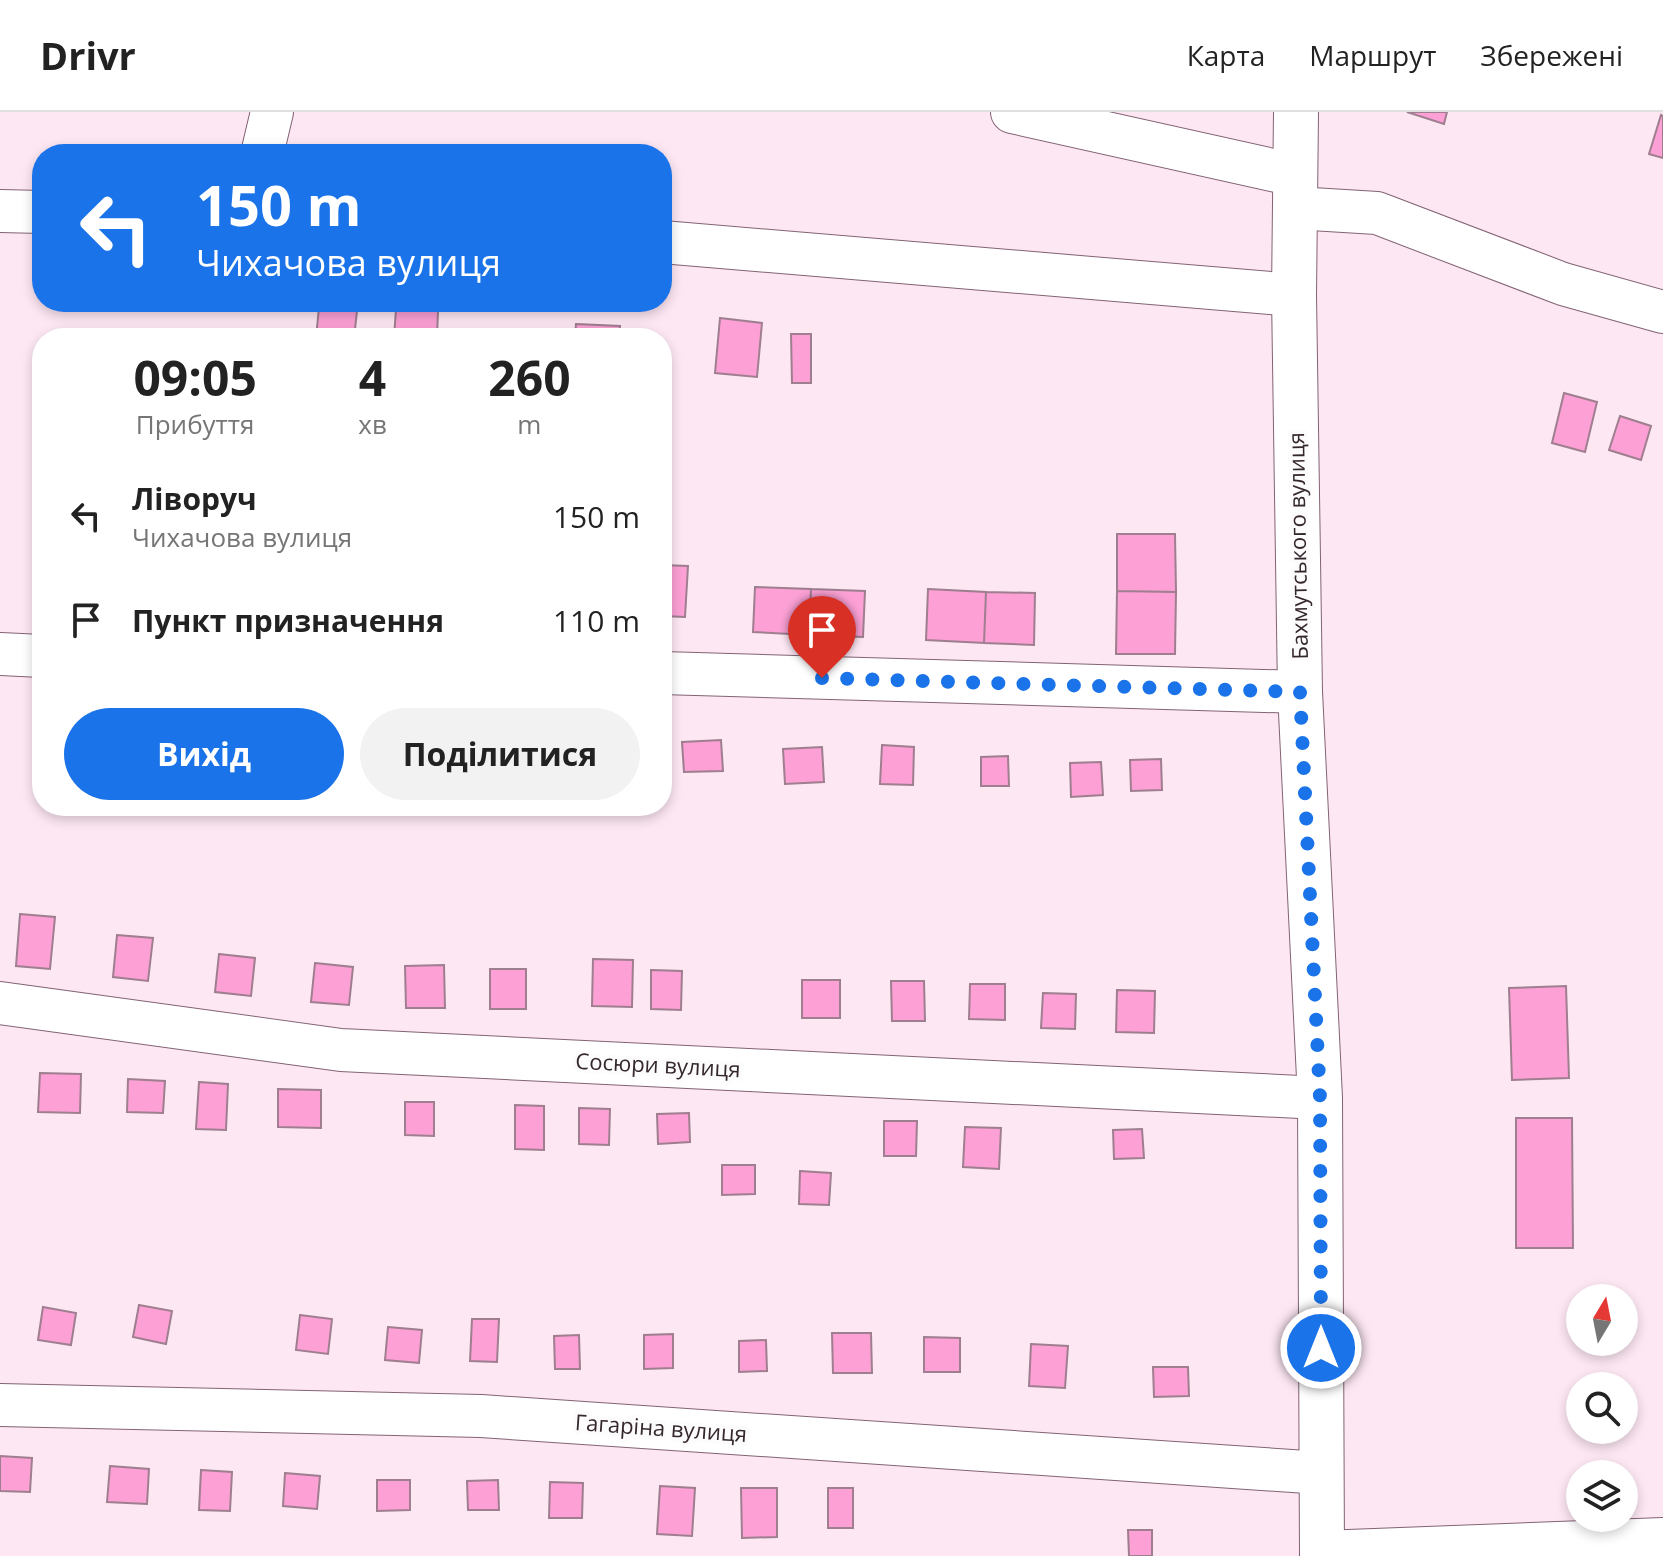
<!DOCTYPE html>
<html lang="uk">
<head>
<meta charset="utf-8">
<style>
  body { margin:0; font-family:"Open Sans",sans-serif; background:#f2f2f2; color:#222; height:100vh; display:flex; flex-direction:column; font-size:30px; white-space:nowrap }
  * { box-sizing:border-box; margin:0 }
  p { font-size:26px; color:#767676 }
  .icon { flex:none; width:44px; height:44px; fill:none; stroke:currentColor; stroke-width:2; stroke-linecap:round; stroke-linejoin:round }
  .map { position:relative; flex:1; overflow:hidden }
  .sheet { position:absolute; left:32px; top:216px; width:640px; height:488px; display:flex; flex-direction:column; background:#fff; border-radius:32px; box-shadow:0 4px 12px #0003 }
  .sheet>* { flex:none }
  .banner { position:absolute; left:32px; top:32px; width:640px; height:168px; border-radius:32px; box-shadow:0 4px 12px #0003; background:#1a73e8; color:#fff; overflow:hidden }
  .needle { width:52px; rotate:10deg }
  .buttons { position:absolute; left:1566px; top:1172px; display:grid; gap:16px }
  .buttons a { display:grid; place-items:center; width:72px; height:72px; border-radius:50%; background:#fff; box-shadow:0 4px 12px #0003; font-size:40px }
  .pin { position:absolute; display:grid; place-items:center; width:68px; height:68px; color:#fff; margin:-82px -34px; border-radius:50% 50% 50% 0; rotate:-45deg; box-shadow:0 0 8px #0007 }
  .pin .icon { rotate:45deg }
  .me { position:absolute; width:88px; margin:-44px; rotate:0deg; stroke-linejoin:round; filter:drop-shadow(0 0 6px #0008) }
  .turn { display:flex; align-items:center; gap:28px; height:168px; padding:0 32px; font-size:36px }
  .turn .icon { width:104px; height:104px; stroke-width:2.5 }
  .turn b { display:block; font-size:56px; line-height:68px }
  .eta { display:flex; justify-content:space-evenly; align-items:center; height:136px; text-align:center }
  .eta b { font-size:48px; font-weight:700; line-height:56px }
  .action { display:flex; gap:16px; margin-top:auto; padding:16px 32px }
  .action a { flex:1; height:92px; border-radius:48px; background:#1a73e8; color:#fff; font-size:32px; font-weight:700; line-height:92px; text-align:center }
  .action a+a { background:#f2f2f2; color:#222 }
  ul { padding:0; list-style:none }
  li { display:flex; align-items:center; gap:24px; height:104px; padding:0 32px }
  li div { flex:1 }
  li b { display:block; font-size:30px }
  li em { font-style:normal }
  header { display:flex; align-items:center; gap:48px; box-sizing:border-box; height:112px; padding:0 40px; background:#fff; border-bottom:2px solid #e0e0e0 }
  header strong { font-size:38px }
  nav { display:flex; gap:44px; margin-inline-start:auto; font-size:28px }
  .map>svg:first-child { display:block }
  .building { fill:#fca0d5; stroke:#9f7e8f; stroke-width:2 }
  .lines { fill:none; stroke-linecap:round; stroke-linejoin:round }
  .minor-casing { stroke:#826374; stroke-width:44 }
  .major-casing { stroke:#826374; stroke-width:46 }
  .minor { stroke:#fff; stroke-width:42 }
  .major { stroke:#fff; stroke-width:44 }
  .route { stroke:#1a73e8; stroke-width:14; stroke-dasharray:0 25.2 }
  .labels { text-anchor:middle; stroke-width:8; stroke-linejoin:round; paint-order:stroke }
  .street-label { font-size:22px; fill:#35272e; stroke:#fcfcfc }
</style>
</head>
<body>
<header>
<strong>Drivr</strong>
<nav><a>Карта</a><a>Маршрут</a><a>Збережені</a></nav>
</header>
<div class="map">
<svg width="1663" height="1444" viewBox="0 0 1663 1444">
  <rect width="100%" height="100%" fill="#fde7f3"/>
  <path class="building" d="M1407 0H1447L1444 12Z
    M1661 3 1663 4V46L1649 42Z
    M319 195 357 199 354 226H316Z
    M396 197 438 199 437 226H394Z
    M720 206 762 211 757 265 715 261Z
    M576 212 620 214 619 226H575Z
    M791 222H811V271H792Z
    M1564 281 1597 290 1585 340 1552 331Z
    M1620 304 1651 314 1641 348 1609 338Z
    M1117 422H1175L1176 480 1117 479Z
    M662 453 688 454 685 505 662 504Z
    M755 475 811 477 809 523 753 520Z
    M811 477 865 479 863 525 809 523Z
    M928 477 986 480 984 531 926 528Z
    M1117 479 1176 480 1175 542H1116Z
    M986 480 1035 481 1034 533 984 531Z
    M721 628 723 659 684 660 682 630Z
    M882 633 914 635 913 673 880 672Z
    M822 635 824 670 785 672 783 637Z
    M1008 644 1009 674H981V645Z
    M1161 647 1162 678 1131 679 1130 648Z
    M1101 650 1103 683 1071 685 1070 651Z
    M20 802 55 805 50 857 16 854Z
    M117 823 153 826 148 869 113 865Z
    M219 842 255 846 251 884 215 880Z
    M593 847 633 848 632 895 592 894Z
    M315 851 353 855 349 893 311 890Z
    M444 853 445 896H406L405 854Z
    M490 857H526V897H490Z
    M651 858 682 859 681 898 651 897Z
    M802 868H840V906H802Z
    M891 869H924L925 909H892Z
    M970 872H1005V908L969 907Z
    M1566 874 1569 966 1512 968 1509 876Z
    M1117 878 1155 879 1154 921 1116 920Z
    M1043 881 1076 882 1075 917 1041 916Z
    M40 961 81 962 80 1001 38 1000Z
    M128 967 165 969 163 1001 127 1000Z
    M199 970 228 972 226 1018 196 1017Z
    M278 977 321 978V1016L278 1015Z
    M405 990H434V1024L405 1023Z
    M515 993 544 994V1038L515 1037Z
    M579 996 610 997 609 1033 579 1032Z
    M689 1001 690 1030 658 1032 657 1002Z
    M1516 1006H1572L1573 1136H1516Z
    M884 1009H917L916 1044H884Z
    M965 1015 1001 1016 999 1057 963 1055Z
    M1142 1017 1144 1046 1114 1047 1113 1018Z
    M722 1053H755V1082L722 1083Z
    M800 1059 831 1061 829 1093 799 1092Z
    M139 1193 172 1199 166 1232 133 1225Z
    M43 1195 76 1201 71 1233 38 1228Z
    M300 1203 332 1207 328 1242 296 1238Z
    M472 1207H499L497 1250 470 1249Z
    M388 1215 422 1218 419 1251 385 1248Z
    M832 1221H871L872 1261H833Z
    M673 1222V1256L644 1257V1223Z
    M579 1223 580 1257H555L554 1224Z
    M924 1225 960 1226V1260H924Z
    M766 1228 767 1259 739 1260V1229Z
    M1031 1232 1068 1234 1065 1276 1029 1274Z
    M1153 1255H1188L1189 1284 1154 1285Z
    M0 1344 32 1346 30 1380 0 1379Z
    M110 1354 149 1357 147 1392 107 1390Z
    M201 1358 232 1360 230 1399 199 1398Z
    M285 1361 320 1364 317 1397 283 1394Z
    M377 1368H410V1398L377 1399Z
    M498 1368 499 1398H468L467 1369Z
    M550 1370 583 1371 582 1406H549Z
    M660 1374 695 1376 692 1424 657 1422Z
    M741 1376H777V1425L742 1426Z
    M828 1376H853V1416H828Z
    M1128 1418H1152V1444H1129Z"/>
  <g class="lines">
    <g class="minor-casing">
      <path id="minor" d="M1012 0 1295 63
        M262 42 272 0
        M1295 96 1377 101 1563 172 1663 200
        M0 99 42 100
        M662 130 1294 183
        M0 542 42 544
        M662 561 1300 580
        M0 891 341 938 1320 986
        M0 1293 481 1304 1322 1361
        M1322 1440 1663 1427"/>
    </g>
    <g class="major-casing">
      <path id="major" d="M1296 0 1294 183 1300 580 1320 986 1322 1444"/>
    </g>
    <use href="#minor" class="minor"/>
    <use href="#major" class="major"/>
  </g>
  <g class="lines">
    <path class="route" d="M822 566 1300 580 1320 986 1321 1236"/>
  </g>
  <g class="labels">
    <g class="street-label">
      <text transform="translate(1298 434) rotate(-91)" y="8">Бахмутського вулиця</text>
      <text transform="translate(658 953) rotate(3)" y="8">Сосюри вулиця</text>
      <text transform="translate(661 1316) rotate(4)" y="8">Гагаріна вулиця</text>
    </g>
  </g>
</svg>
<div class="buttons">
<a><svg class="needle" viewBox="-14 -14 28 28"><path d="M0-13l5 13h-10z" fill="#e53935"/><path d="M0 13l5-13h-10z" fill="#767676"/></svg></a>
<a><svg class="icon" aria-label="search" viewBox="0 0 24 24"><circle cx="10" cy="10" r="6"/><path d="M15 15l6 6"/></svg></a>
<a><svg class="icon" aria-label="layers" viewBox="0 0 24 24"><path d="M12 4l9 5-9 5-9-5zM3 14l9 5 9-5"/></svg></a>
</div>
<div class="pin" style="left:822px;top:566px;background:#d93025"><svg class="icon" aria-label="arrive" viewBox="0 0 24 24"><path d="M6 21V4h12l-3 4 3 4H6"/></svg></div>
<svg class="me" style="left:1321px;top:1236px" viewBox="-20 -20 40 40"><circle r="17" fill="#1a73e8" stroke="#fff" stroke-width="3"/><path d="M0-11L8 9 0 5-8 9z" fill="#fff"/></svg>
<div class="banner">
<div class="turn"><svg class="icon" aria-label="left" viewBox="0 0 24 24"><path d="M17 20v-9H6M10 6l-5 5 5 5"/></svg><div><b>150 m</b>Чихачова вулиця</div></div>
</div>
<section class="sheet">
<div class="eta">
<div><b>09:05</b><p>Прибуття</p></div>
<div><b>4</b><p>хв</p></div>
<div><b>260</b><p>m</p></div>
</div>
<ul>
<li><svg class="icon" aria-label="left" viewBox="0 0 24 24"><path d="M17 20v-9H6M10 6l-5 5 5 5"/></svg><div><b>Ліворуч</b><p>Чихачова вулиця</p></div><em>150 m</em></li>
<li><svg class="icon" aria-label="arrive" viewBox="0 0 24 24"><path d="M6 21V4h12l-3 4 3 4H6"/></svg><div><b>Пункт призначення</b></div><em>110 m</em></li>
</ul>
<div class="action"><a>Вихід</a><a>Поділитися</a></div>
</section>
</div>
</body>
</html>
